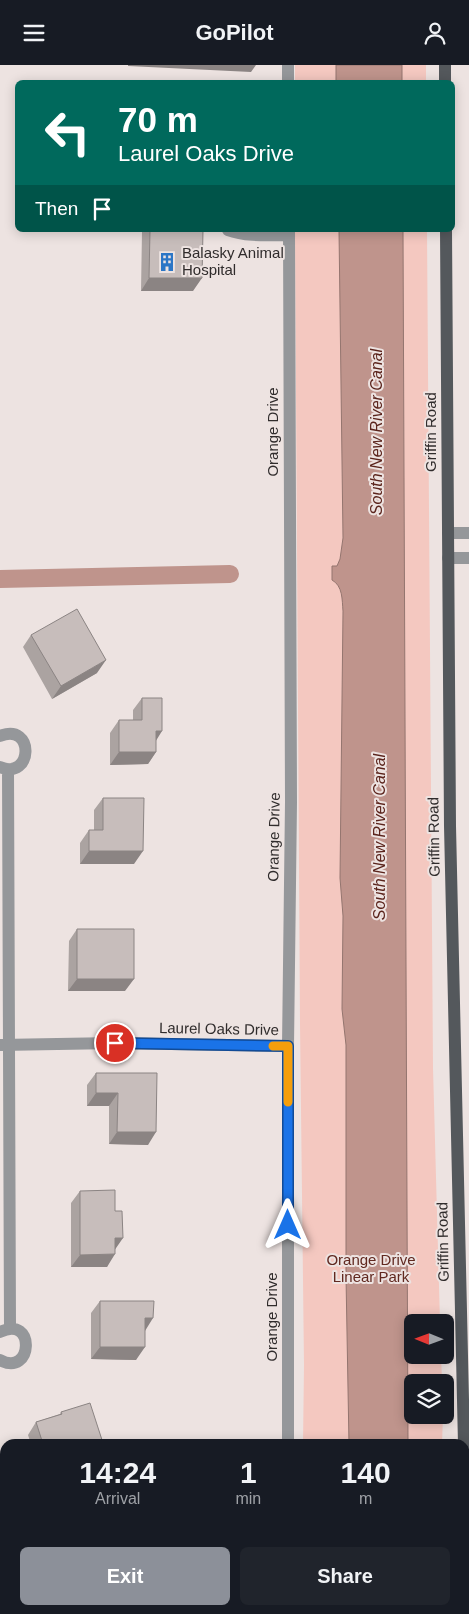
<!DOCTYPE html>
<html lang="en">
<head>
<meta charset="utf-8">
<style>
  body { margin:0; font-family:Helvetica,sans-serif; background:#20242c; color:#f1f3f6; height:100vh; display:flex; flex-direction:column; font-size:19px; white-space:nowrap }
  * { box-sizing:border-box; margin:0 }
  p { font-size:16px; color:#9ea1a6 }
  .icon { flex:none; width:28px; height:28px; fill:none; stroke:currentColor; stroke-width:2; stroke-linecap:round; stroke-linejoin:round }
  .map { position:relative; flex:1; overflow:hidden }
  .drawer { position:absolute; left:0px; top:1374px; width:470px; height:176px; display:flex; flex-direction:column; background:#171b24; border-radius:15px 15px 0 0; box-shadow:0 2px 12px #0003 }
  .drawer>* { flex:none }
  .hud { position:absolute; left:15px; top:15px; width:440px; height:152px; border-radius:8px; box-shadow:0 2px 12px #0003; background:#00695c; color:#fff; overflow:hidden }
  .needle { width:32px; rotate:271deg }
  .controls { position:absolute; left:404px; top:1249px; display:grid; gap:10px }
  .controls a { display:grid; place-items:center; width:50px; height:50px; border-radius:8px; background:#171b24; box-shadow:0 2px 12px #0003; font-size:25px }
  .pin { position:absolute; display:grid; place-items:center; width:42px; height:42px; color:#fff; margin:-21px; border:2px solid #fff; border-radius:50%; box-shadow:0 1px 5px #0007 }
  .me { position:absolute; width:55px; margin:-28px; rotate:0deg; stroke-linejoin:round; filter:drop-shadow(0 0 4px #0008) }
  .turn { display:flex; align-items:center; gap:18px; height:105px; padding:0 20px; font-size:22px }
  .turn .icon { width:65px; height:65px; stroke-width:2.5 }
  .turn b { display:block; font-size:35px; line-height:42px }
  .then { display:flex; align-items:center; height:48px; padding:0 20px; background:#0003; gap:10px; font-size:19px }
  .eta { display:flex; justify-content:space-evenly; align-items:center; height:85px; text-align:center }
  .eta b { font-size:30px; font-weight:600; line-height:35px }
  .button { display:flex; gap:10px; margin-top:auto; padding:10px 20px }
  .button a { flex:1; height:58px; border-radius:8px; background:#8c9099; color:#fff; font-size:20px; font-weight:600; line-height:58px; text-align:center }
  .button a+a { background:#20242c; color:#f1f3f6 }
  header { display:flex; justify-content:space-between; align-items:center; height:65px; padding:0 20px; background:#171b24; font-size:22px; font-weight:600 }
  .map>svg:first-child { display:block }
  .green { fill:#f4c8c0 }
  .water { fill:#bf948c; stroke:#94756f }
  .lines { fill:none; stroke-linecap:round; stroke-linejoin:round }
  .canal { stroke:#bf948c; stroke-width:18 }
  .minor { stroke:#95979a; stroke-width:12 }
  .major { stroke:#54585c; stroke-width:12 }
  .wall { fill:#aba3a1 }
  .shaded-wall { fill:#8b8483 }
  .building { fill:#c7bdbb; stroke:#8b8483 }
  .route-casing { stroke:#114b97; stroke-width:12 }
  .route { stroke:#1a73e8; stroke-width:9 }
  .slow { stroke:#f59e0b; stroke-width:9 }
  .labels { text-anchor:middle; stroke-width:4; stroke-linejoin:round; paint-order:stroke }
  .poi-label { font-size:15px; fill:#302c2c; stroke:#ede3e1; text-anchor:start }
  .street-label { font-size:15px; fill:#302c2c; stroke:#ede3e1 }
  .park-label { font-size:15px; fill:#612920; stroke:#ede3e1 }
  .water-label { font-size:16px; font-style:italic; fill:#5b241c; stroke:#ede3e1 }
</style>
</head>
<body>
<header><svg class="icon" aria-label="menu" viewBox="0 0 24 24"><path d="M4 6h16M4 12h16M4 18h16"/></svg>GoPilot<svg class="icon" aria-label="person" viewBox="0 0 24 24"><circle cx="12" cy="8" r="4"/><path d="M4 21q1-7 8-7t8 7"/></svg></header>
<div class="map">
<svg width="469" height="1549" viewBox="0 0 469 1549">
  <rect width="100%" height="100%" fill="#ede3e1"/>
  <path class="green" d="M295 0H426V17H295Z
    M295 165H427L433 1003 440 1257 412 1258V1290H441L442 1317 412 1318V1350H443L442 1379H303L304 1300 300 959Z
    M300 1545H441V1549H300Z"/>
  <path class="water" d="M336 0H402V17H336Z
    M339 165H403L408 1379H349L346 1212V980L342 944 343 851 340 813 343 546C342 535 343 521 332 515V501H337L340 494 343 473Z"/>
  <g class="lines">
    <path class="canal" d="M0 514 230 509
      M0 1441H5"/>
    <path class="minor" d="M288 0V18
      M228 165C247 172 269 170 289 170
      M448 468H469
      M448 493H469
      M0 671C35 657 33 716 0 702
      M8 705 10 1263
      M0 980 115 978 288 981
      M0 1267C36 1249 33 1313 0 1295
      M288 1379V981L291 737 289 165
      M283 1549V1545"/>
    <path class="major" d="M445 0V18
      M446 165 450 761 464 1379
      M465 1401 469 1507"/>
  </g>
  <path class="wall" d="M143 165H203L193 226H141L142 167Z
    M31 570 97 608 52 634 23 582Z
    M142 633 156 675V687L148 699 110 700V668L119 655H133V645Z
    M103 733 134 799H80V778L89 765H94V745Z
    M77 864 125 926H68L69 876Z
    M96 1008H157L148 1080 109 1079V1041H87V1020Z
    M80 1126 115 1184 107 1202H71V1138Z
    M100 1236 145 1266 136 1295 91 1294V1248Z
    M61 1347 103 1379H31L28 1370 36 1357 60 1349Z"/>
  <path class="shaded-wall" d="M128 0H256L251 7 128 1Z
    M149 213H202L193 226H141Z
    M106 595 97 608 52 634 61 621Z
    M156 666H162L154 679Z
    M119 687H156L148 699 110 700Z
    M89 786H143L134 799H80Z
    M77 914H134L125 926H68Z
    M96 1028H118L109 1041H87Z
    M117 1067H156L148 1080 109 1079Z
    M115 1173H123L114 1186Z
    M115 1189 107 1202H71L80 1190Z
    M145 1253H153L145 1266Z
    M100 1282H145L136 1295 91 1294Z"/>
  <path class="building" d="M150 165H203L202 213H149Z
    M77 544 106 595 61 621 31 570Z
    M142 633H162V666H156V687H119V655H142Z
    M103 733H144L143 786H89V765H103Z
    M77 864H134V914H77Z
    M96 1008H157L156 1067H117L118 1028H96Z
    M115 1125V1146H122L123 1173H115V1189L80 1190V1126Z
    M100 1236H154L153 1253H145V1282H100Z
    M90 1338 103 1378 43 1379 36 1357 62 1349 61 1347Z"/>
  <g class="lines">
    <g class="route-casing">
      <path id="route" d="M115 978 288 981V1160"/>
    </g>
    <use href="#route" class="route"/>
    <path class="slow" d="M273 981H288V1037"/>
  </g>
  <defs>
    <g id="building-bare" transform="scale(1.5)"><path d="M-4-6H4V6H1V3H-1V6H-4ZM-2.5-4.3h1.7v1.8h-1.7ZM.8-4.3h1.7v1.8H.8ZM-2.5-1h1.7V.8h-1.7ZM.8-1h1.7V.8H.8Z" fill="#2b76c6" stroke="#ede3e1" stroke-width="2.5" paint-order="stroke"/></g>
  </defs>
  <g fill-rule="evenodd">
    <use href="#building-bare" x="167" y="197"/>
  </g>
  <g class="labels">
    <g class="poi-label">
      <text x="182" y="193">Balasky Animal<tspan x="182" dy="17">Hospital</tspan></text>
    </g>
    <g class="street-label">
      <text transform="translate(273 367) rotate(-90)" y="5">Orange Drive</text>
      <text transform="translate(431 367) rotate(-90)" y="5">Griffin Road</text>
      <text transform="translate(274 772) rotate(-89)" y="5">Orange Drive</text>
      <text transform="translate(434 772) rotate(-91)" y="5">Griffin Road</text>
      <text transform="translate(219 964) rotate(1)" y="5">Laurel Oaks Drive</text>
      <text transform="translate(443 1177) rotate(-91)" y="5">Griffin Road</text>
      <text transform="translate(272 1252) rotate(-90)" y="5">Orange Drive</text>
    </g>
    <g class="park-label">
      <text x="371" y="1200">Orange Drive<tspan x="371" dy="17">Linear Park</tspan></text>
    </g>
    <g class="water-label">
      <text transform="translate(376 367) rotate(-90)" y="6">South New River Canal</text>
      <text transform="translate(379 772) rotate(-90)" y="6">South New River Canal</text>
    </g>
  </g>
</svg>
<div class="controls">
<a><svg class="needle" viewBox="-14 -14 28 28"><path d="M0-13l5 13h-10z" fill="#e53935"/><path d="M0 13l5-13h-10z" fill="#9ea1a6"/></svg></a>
<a><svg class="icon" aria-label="layers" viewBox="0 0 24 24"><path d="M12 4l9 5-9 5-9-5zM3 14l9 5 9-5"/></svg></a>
</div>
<div class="pin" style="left:115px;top:978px;background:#d93025"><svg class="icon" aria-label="arrive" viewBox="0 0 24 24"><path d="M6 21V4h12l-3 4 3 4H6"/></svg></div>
<svg class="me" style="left:288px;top:1160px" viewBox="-20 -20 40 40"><path d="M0-17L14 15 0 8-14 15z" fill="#1a73e8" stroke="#fff" stroke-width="4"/></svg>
<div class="hud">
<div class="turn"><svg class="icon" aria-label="left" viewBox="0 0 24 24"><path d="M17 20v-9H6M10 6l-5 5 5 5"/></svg><div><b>70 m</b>Laurel Oaks Drive</div></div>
<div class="then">Then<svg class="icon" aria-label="arrive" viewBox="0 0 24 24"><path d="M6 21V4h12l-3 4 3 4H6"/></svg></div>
</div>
<section class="drawer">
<div class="eta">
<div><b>14:24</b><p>Arrival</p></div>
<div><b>1</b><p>min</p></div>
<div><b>140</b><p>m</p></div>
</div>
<div class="button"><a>Exit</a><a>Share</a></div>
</section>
</div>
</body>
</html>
